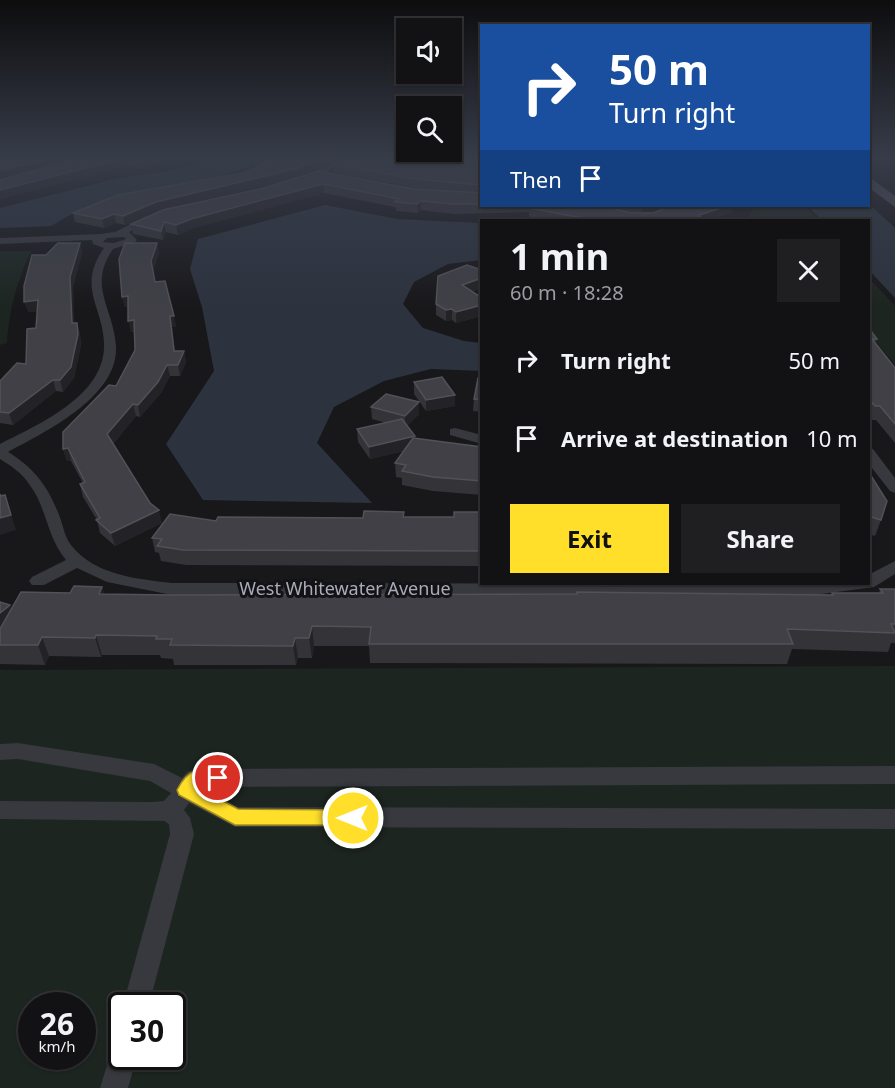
<!DOCTYPE html>
<html lang="en">
<head>
<meta charset="utf-8">
<style>
  body { margin:0; font-family:"Noto Sans",sans-serif; background:#1f1f22; color:#f1f3f6; height:100vh; display:flex; flex-direction:column; font-size:22px; white-space:nowrap }
  * { box-sizing:border-box; margin:0 }
  p { font-size:20px; color:#9c9da0 }
  .icon { flex:none; width:33px; height:33px; fill:none; stroke:currentColor; stroke-width:2; stroke-linecap:round; stroke-linejoin:round }
  .map { position:relative; flex:1; overflow:hidden }
  .drawer { position:absolute; left:480px; top:219px; width:390px; height:366px; display:flex; flex-direction:column; background:#121114; border-radius:0px; box-shadow:0 2px 4px #0004,0 0 0 2px #313134 }
  .drawer>* { flex:none }
  .banner { position:absolute; left:480px; top:24px; width:390px; height:183px; border-radius:0px; box-shadow:0 2px 4px #0004,0 0 0 2px #313134; background:#1a4fa0; color:#fff; overflow:hidden }
  .buttons { position:absolute; left:396px; top:18px; display:grid; gap:12px }
  .buttons a { display:grid; place-items:center; width:66px; height:66px; border-radius:0px; background:#121114; box-shadow:0 2px 4px #0004,0 0 0 2px #313134; font-size:30px }
  .speed { position:absolute; left:18px; top:992px; display:flex; gap:12px; font-size:30px; font-weight:700; text-align:center }
  .speed>* { display:grid; place-content:center; width:78px; height:78px; border-radius:50%; background:#121114; box-shadow:0 2px 4px #0004,0 0 0 2px #313134; line-height:1 }
  .speed small { font-size:15px; font-weight:400 }
  .speed .limit { border:3px solid #111; border-radius:9px; background:#fff; color:#111 }
  .pin { position:absolute; display:grid; place-items:center; width:51px; height:51px; color:#fff; margin:-26px; border:3px solid #fff; border-radius:50%; box-shadow:0 2px 6px #0007 }
  .me { position:absolute; width:66px; margin:-33px; rotate:270deg; stroke-linejoin:round; filter:drop-shadow(0 0 4px #0008) }
  .turn { display:flex; align-items:center; gap:21px; height:126px; padding:0 30px; font-size:27px }
  .turn .icon { width:78px; height:78px; stroke-width:2.5 }
  .turn b { display:block; font-size:42px; line-height:51px }
  .then { display:flex; align-items:center; height:57px; padding:0 30px; background:#0003; gap:12px; font-size:22px }
  .round { display:grid; place-items:center; flex:none; width:63px; height:63px; border-radius:0px; background:#1f1f22 }
  .head { display:flex; align-items:center; justify-content:space-between; height:102px; padding:0 30px }
  h1 { font-size:36px; font-weight:700; line-height:45px }
  .action { display:flex; gap:12px; margin-top:auto; padding:12px 30px }
  .action a { flex:1; height:69px; border-radius:0px; background:#ffdf2a; color:#111; font-size:24px; font-weight:700; line-height:69px; text-align:center }
  .action a+a { background:#1f1f22; color:#f1f3f6 }
  ul { padding:0; list-style:none }
  li { display:flex; align-items:center; gap:18px; height:78px; padding:0 30px }
  li div { flex:1 }
  li b { display:block; font-size:22px }
  li em { font-style:normal }
  .map>svg:first-child { display:block }
  .green { fill:#1d2520; fill-rule:evenodd }
  .water { fill:#2c333f }
  .lines { fill:none; stroke-linecap:round; stroke-linejoin:round }
  .street { fill:#38383f; fill-rule:evenodd }
  .primary { fill:#54545e; fill-rule:evenodd }
  .wall { fill:#343338 }
  .shaded-wall { fill:#232226 }
  .building { fill:#404046; stroke:#515158; stroke-width:1.5 }
  .route { fill:#ffdf2a; stroke:#a6911b; stroke-width:1.5 }
  .labels { text-anchor:middle; stroke-width:6; stroke-linejoin:round; paint-order:stroke }
  .street-label { font-size:18px; fill:#a9abba; stroke:#131215 }
</style>
</head>
<body>
<div class="map">
<svg width="895" height="1088" viewBox="0 0 895 1088">
  <rect width="100%" height="100%" fill="#18171a"/>
  <path class="green" d="M754 206H805L818 220H747Z
    M0 251H31C17 281 9 310 7 343L0 345Z
    M868 277 895 306V365L869 334Z
    M895 666V1088H0V670ZM32 1005H82V1056H32ZM122 1005H172V1056H122Z"/>
  <path class="water" d="M208 157H280L220 176 122 197 75 212 51 226 0 228V208L115 179 180 169Z
    M869 204 895 228V298L869 270 868 220H822L807 206Z
    M325 205 397 219 481 223V260L448 264 414 282 403 304 423 328 464 341 481 343V371L431 369 384 381 334 407 317 443 372 503 203 500 166 444 214 371 202 307 190 269 198 239Z"/>
  <g class="lines">
    <path class="street" d="M345 157H355L306 181 299 179Z
      M147 216 155 218 129 232 137 240 135 242 113 249C87 287 114 308 116 347 118 397 45 432 8 452 34 468 48 486 59 515 63 524 64 536 71 545 94 575 137 579 172 583L868 584V575L895 561V574L874 587 822 594 172 595 107 582 77 568 44 585H32L29 581 32 577 66 560C46 536 47 507 29 484 22 473 11 466 0 459V444C37 425 101 398 104 349 106 309 75 289 104 248L93 244 92 240 0 244V238L100 234 115 232ZM124 237 126 239 114 243 103 242 107 238Z
      M455 428 482 435V444L450 435V429Z
      M868 448 873 449 895 478V493L890 491 868 463Z
      M18 743 154 764 182 778 187 772 195 769 895 766V784L200 787 238 807 895 809V829L235 827 189 803 184 810 190 818 194 834 149 1005H123L170 834 169 824 164 821 0 819V801L152 802 164 801 171 793 150 781 18 759 0 760V744Z
      M122 1043V1056H137L128 1088H100L113 1046Z"/>
    <path class="primary" d="M868 176 895 196V207L868 187Z"/>
  </g>
  <path class="wall" d="M0 157H179L170 161 139 168 129 165 0 199V180L23 174 0 179Z
    M279 157H342L296 178 157 211 125 225 116 223 104 228 75 222 73 213 243 173Z
    M345 157H447L446 158 479 159 482 157V206H736L730 213 709 220H547L529 217V212L454 214 421 210 418 213 396 211 395 207 324 193 193 228 178 235 166 232 163 240 133 234 131 224 264 188 319 171 414 189 468 193 414 188 334 172V164Z
    M80 243 82 253 73 287 74 323 80 334 81 345 74 378 63 392 56 391 13 425 0 423V381L26 364 36 328 37 311 28 312 46 255Z
    M159 253 153 271 155 282 174 316 176 327H172L175 351H184L186 362 180 376H170L161 393 140 417 136 416 113 444 162 523 115 546 100 533 97 520 83 497 80 484 83 483 71 461H67L63 449 116 386 135 350 134 332H131L128 307H125L122 297Z
    M482 270V288L472 292 482 298V316L456 323 452 320 446 321 436 315V304Z
    M868 327 877 339 875 343 895 368V443L876 420H870L868 417Z
    M482 379V412L473 411 474 399Z
    M414 382 455 406 426 411 414 394Z
    M419 402V414L407 426 415 438 482 447V495L433 491 402 485V478L396 477 395 463 404 451 370 459 358 442 357 429 386 423 372 419 371 407Z
    M868 471 881 520 875 536 868 534Z
    M404 512V517H454L482 512V566L186 565 161 561 159 553 155 552 152 538 216 521 363 518Z
    M102 587 104 594 172 595H831L832 593H879L880 589H895V643H891L888 652 792 649 787 664 370 663 369 646H314L312 658H298L296 665H174L173 659 161 658 160 655H102L101 657 49 656 45 665 0 664V602L11 609 70 593Z"/>
  <path class="shaded-wall" d="M57 157H93L0 179V170Z
    M128 157 129 165 0 199V190Z
    M152 157H179L170 161 139 168 137 160Z
    M324 157H342L296 178 157 211 125 225 123 216 156 202Z
    M323 184 324 193 193 228 178 235 176 225 191 219Z
    M421 201V210L418 213 417 204Z
    M646 206H676L641 216 642 207Z
    M728 206H736L730 213 709 220H698L699 215Z
    M114 214 116 223 104 228 102 219Z
    M164 222 166 232 163 240 161 231Z
    M80 243 82 253 73 287 75 334 72 323 70 277Z
    M157 243 159 253 153 271 151 261Z
    M482 278V288L462 296V285Z
    M128 296 130 307H125L122 297Z
    M38 300 41 311 28 312 24 302Z
    M482 305V316L456 323V312Z
    M452 309V320L446 321V310Z
    M170 316H174L176 327H172L176 362 174 351Z
    M134 320 136 331 131 332 128 321Z
    M77 323 80 334 81 345 74 378 63 392 60 380Z
    M184 351 186 362 180 376 178 365Z
    M167 365 170 376 161 393 140 417 138 405Z
    M53 380 56 391 13 425 9 413Z
    M455 395V406L426 411V400Z
    M419 402V414L405 428V416Z
    M133 404 136 416 110 447 107 434Z
    M415 436V448L370 459 369 447Z
    M68 448 71 461H67L63 449Z
    M5 495 16 530 0 535V518Z
    M159 510 162 523 115 546 111 533Z
    M102 587 108 606 99 594Z
    M10 605 15 618 0 631V613Z
    M312 626 314 646 312 658 309 638Z
    M96 635 102 655 101 657 95 638Z
    M42 637 49 656 45 665 38 645Z
    M295 638 298 658 296 665 293 646Z"/>
  <path class="building" d="M0 157H57L0 170Z
    M84 157H152L137 160 128 157 0 190V180Z
    M279 157H324L295 169 156 202 123 216 114 214 102 219 73 213 118 195 243 173Z
    M345 157H444L443 158 479 159V157H482V185L414 179 334 164Z
    M319 171 414 189 482 193V204H454L421 201 417 204 395 202 399 199 323 184 191 219 176 225 164 222 161 231 131 224 163 210 264 188Z
    M531 206H604L631 213H653L671 206H728L699 215 702 220H593L529 208Z
    M58 243H80L70 277 72 323H77L78 334 71 367 60 380H53L9 413 0 412V381L17 363 26 364 27 329 36 328 38 300 24 302V286L32 255H46Z
    M125 243H157L151 261 155 282 165 281 174 316H170L174 351H184L178 365H167L158 382 138 405 133 404 107 434 150 503 159 510 111 533 96 520 100 518 80 484 85 482 68 448 63 449V432L109 385 116 386 135 350 134 320 128 321V296L122 297 119 259Z
    M467 265 482 270V278L462 285 482 298V305L456 312 452 309 446 310 436 304 438 276Z
    M868 327 877 339H872L895 368V424L880 406H875L868 398Z
    M442 377 455 395 426 400 414 382Z
    M478 378 482 379V400L474 399Z
    M386 394 419 402 405 416 371 407Z
    M402 419 415 436 369 447 357 429Z
    M413 438 482 447V481L433 477 402 471 406 465 395 463Z
    M868 471 887 501 881 520 868 516Z
    M0 494 1 496 5 495 11 515 0 518Z
    M364 511 404 512 403 517H454V512H482V551L183 550 157 546 162 539 152 538 170 514 216 521 218 517 363 518Z
    M74 586 102 587 99 594 172 595 577 594V592L833 595 832 593H883L880 589H895V624H891L895 633 787 629 793 644H369L371 627 312 626 309 638H295L293 646 170 645 172 639H156L157 636 96 635 95 638 42 637 38 645H0V629L21 592 70 593Z
    M0 602 10 605 0 613Z"/>
  <linearGradient id="sky" x2="0" y2="1"><stop stop-color="#0d0d0e"/><stop offset="0.51" stop-color="#373c49"/><stop offset="1" stop-color="#373c49" stop-opacity="0"/></linearGradient>
  <rect width="895" height="309" fill="url(#sky)"/>
  <path class="route" d="M195 771 225 773 227 778 225 783 198 788 238 809 353 810 360 812 362 818 360 823 353 825H235L179 795 177 790C181 782 186 774 195 771Z"/>
  <g class="labels">
    <g class="street-label">
      <text x="345" y="595">West Whitewater Avenue</text>
    </g>
  </g>
</svg>
<div class="buttons">
<a><svg class="icon" aria-label="sound" viewBox="0 0 24 24"><path d="M4 9h4l5-4v14l-5-4H4zM17 9q2 3 0 6"/></svg></a>
<a><svg class="icon" aria-label="search" viewBox="0 0 24 24"><circle cx="10" cy="10" r="6"/><path d="M15 15l6 6"/></svg></a>
</div>
<div class="speed"><div>26<small>km/h</small></div><div class="limit">30</div></div>
<div class="pin" style="left:218px;top:778px;background:#d93025"><svg class="icon" aria-label="arrive" viewBox="0 0 24 24"><path d="M6 21V4h12l-3 4 3 4H6"/></svg></div>
<svg class="me" style="left:353px;top:818px" viewBox="-20 -20 40 40"><circle r="17" fill="#ffdf2a" stroke="#fff" stroke-width="3"/><path d="M0-11L8 9 0 5-8 9z" fill="#fff"/></svg>
<div class="banner">
<div class="turn"><svg class="icon" aria-label="right" viewBox="0 0 24 24"><path d="M7 20v-9h11M14 6l5 5-5 5"/></svg><div><b>50 m</b>Turn right</div></div>
<div class="then">Then<svg class="icon" aria-label="arrive" viewBox="0 0 24 24"><path d="M6 21V4h12l-3 4 3 4H6"/></svg></div>
</div>
<section class="drawer">
<div class="head"><div><h1>1 min</h1><p>60 m · 18:28</p></div><a class="round"><svg class="icon" aria-label="close" viewBox="0 0 24 24"><path d="M6 6l12 12M18 6L6 18"/></svg></a></div>
<ul>
<li><svg class="icon" aria-label="right" viewBox="0 0 24 24"><path d="M7 20v-9h11M14 6l5 5-5 5"/></svg><div><b>Turn right</b></div><em>50 m</em></li>
<li><svg class="icon" aria-label="arrive" viewBox="0 0 24 24"><path d="M6 21V4h12l-3 4 3 4H6"/></svg><div><b>Arrive at destination</b></div><em>10 m</em></li>
</ul>
<div class="action"><a>Exit</a><a>Share</a></div>
</section>
</div>
</body>
</html>
